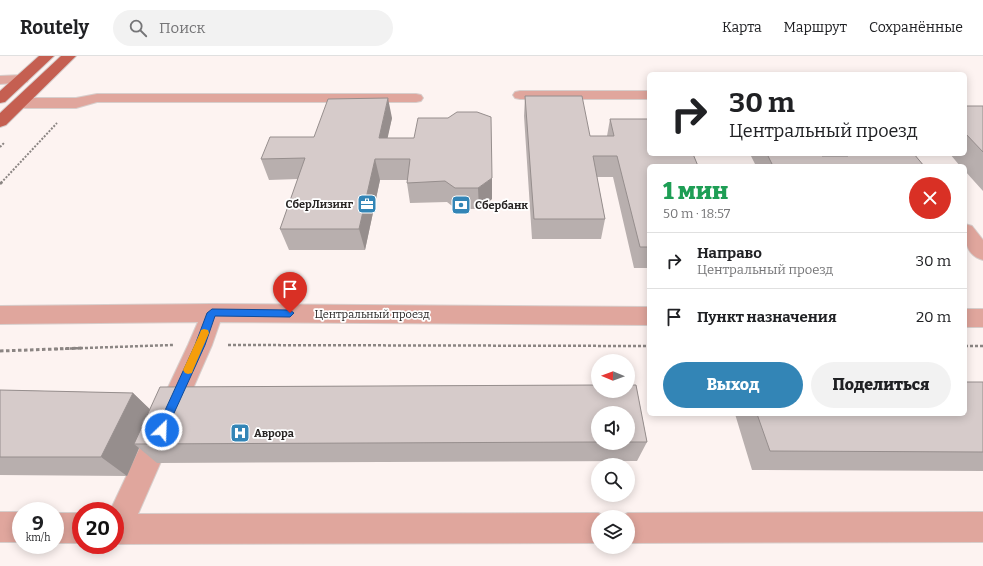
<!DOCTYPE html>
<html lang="ru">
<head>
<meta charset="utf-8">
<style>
  body { margin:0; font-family:Bitter,serif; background:#f2f2f2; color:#202124; height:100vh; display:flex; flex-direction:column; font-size:15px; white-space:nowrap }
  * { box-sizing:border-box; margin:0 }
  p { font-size:13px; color:#757577 }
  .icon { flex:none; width:22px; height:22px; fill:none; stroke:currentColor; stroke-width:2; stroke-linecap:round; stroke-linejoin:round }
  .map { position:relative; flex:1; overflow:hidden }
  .drawer { position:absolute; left:647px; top:108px; width:320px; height:252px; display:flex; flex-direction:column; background:#fff; border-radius:6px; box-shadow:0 2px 10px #0003 }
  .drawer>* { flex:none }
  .guide { position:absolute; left:647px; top:16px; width:320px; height:84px; border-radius:6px; box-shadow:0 2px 10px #0003; background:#fff; color:#202124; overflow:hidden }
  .needle { width:26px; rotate:271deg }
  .tools { position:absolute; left:591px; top:298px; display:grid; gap:8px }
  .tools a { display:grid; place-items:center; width:44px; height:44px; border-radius:50%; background:#fff; box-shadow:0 2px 10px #0003; font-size:20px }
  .speed { position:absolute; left:12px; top:446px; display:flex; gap:8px; font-size:20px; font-weight:700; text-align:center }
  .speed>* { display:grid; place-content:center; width:52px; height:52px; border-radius:50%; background:#fff; box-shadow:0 2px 10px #0003; line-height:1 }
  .speed small { font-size:10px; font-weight:400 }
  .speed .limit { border:6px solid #d22; background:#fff; color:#111 }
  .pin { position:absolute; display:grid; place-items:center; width:34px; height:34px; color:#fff; margin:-41px -17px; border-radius:50% 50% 50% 0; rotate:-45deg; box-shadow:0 0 4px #0007 }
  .pin .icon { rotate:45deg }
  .me { position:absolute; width:44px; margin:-22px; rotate:24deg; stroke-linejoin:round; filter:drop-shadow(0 0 3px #0008) }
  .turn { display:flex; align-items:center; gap:14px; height:84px; padding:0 16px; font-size:18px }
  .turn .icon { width:52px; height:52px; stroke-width:2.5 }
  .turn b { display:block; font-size:28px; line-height:34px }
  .round { display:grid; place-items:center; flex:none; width:42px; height:42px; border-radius:21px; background:#f2f2f2 }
  .summary { display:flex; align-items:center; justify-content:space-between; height:68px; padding:0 16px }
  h1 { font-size:24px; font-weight:800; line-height:30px; color:#1e9e55 }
  .cta { display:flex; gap:8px; margin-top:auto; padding:8px 16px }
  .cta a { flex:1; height:46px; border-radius:24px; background:#3385b6; color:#fff; font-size:16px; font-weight:800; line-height:46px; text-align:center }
  .cta a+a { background:#f2f2f2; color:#202124 }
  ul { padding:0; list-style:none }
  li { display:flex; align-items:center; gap:12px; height:56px; padding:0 16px; border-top:1px solid #e0e0e0 }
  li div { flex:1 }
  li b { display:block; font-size:15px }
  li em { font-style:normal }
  header { display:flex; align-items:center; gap:24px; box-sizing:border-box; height:56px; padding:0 20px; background:#fff; border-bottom:1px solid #e0e0e0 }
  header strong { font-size:19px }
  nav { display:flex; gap:22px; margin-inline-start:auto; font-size:14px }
  .search { width:280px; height:36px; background:#f2f2f2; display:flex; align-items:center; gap:10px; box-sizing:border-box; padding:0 14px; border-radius:22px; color:#757577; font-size:15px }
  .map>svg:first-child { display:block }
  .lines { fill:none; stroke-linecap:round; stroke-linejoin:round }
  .minor-casing { stroke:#d7cecc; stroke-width:2 }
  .major-casing { stroke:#d7cecc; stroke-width:2 }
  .path-far2 { stroke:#8b8583; stroke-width:2; stroke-dasharray:2 1.5; stroke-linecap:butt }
  .path-far1 { stroke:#8b8583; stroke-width:2.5; stroke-dasharray:3 2; stroke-linecap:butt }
  .path { stroke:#8b8583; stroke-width:3; stroke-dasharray:3.5 2.5; stroke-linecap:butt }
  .minor { fill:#e0a69d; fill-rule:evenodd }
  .major { fill:#c55f51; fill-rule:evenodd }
  .wall { fill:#b8afae; fill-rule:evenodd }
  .shaded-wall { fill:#968e8d }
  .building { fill:#d6cbca; stroke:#968e8d }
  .route { fill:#1a73e8; stroke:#114b97 }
  .slow { fill:#f59e0b }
  .labels { text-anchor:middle; stroke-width:3.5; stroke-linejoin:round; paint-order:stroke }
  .poi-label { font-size:11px; font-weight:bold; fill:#282524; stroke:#fff; text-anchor:start }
  .street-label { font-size:11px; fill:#282524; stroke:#fff }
</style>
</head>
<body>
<header>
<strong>Routely</strong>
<div class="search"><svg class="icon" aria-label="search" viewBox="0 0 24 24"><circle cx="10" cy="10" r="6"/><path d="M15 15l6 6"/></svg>Поиск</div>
<nav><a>Карта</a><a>Маршрут</a><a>Сохранённые</a></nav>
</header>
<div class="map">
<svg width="983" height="510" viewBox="0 0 983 510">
  <rect width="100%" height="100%" fill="#fdf3f1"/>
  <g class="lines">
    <g class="minor-casing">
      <path id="minor" d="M22 19 27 20 29 23 27 26 0 28V20Z
        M520 35H649V43H520L515 42 513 39 515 36Z
        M97 38H416L421 39 423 42 421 45 416 46H97L76 52H20L15 50 12 47 15 44 20 42H76Z
        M965 168 972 170 983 184V204C965 199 965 184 965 168Z
        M212 248 649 251V269L220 266 212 289 138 458 598 457 607 461H598V487L115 488V455H110L188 289 198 266 0 268V250Z
        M965 253H983V271H965Z
        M0 456H21V486H0Z
        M983 456V486L628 487V461H619L628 457Z
        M55 457H81V487H55Z"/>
    </g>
    <g class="major-casing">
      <path id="major" d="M39 0H54L5 46 0 47V35Z
        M61 0H76L6 69 0 71V57Z"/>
    </g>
    <path class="path-far2" d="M0 91 5 86
      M1 127 57 67"/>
    <path class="path-far1" d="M0 128 2 126
      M228 289 649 290
      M965 290H983
      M55 293 173 289"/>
    <path class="path" d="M0 295 83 292"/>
    <use href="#minor" class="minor"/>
    <use href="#major" class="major"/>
  </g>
  <path class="wall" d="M525 40 590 80H607L610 63 649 110V212H634L613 121H597L605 163 601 183H532L524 60Z
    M965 50H983V135L965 115V110H960L950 98H965Z
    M392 62 387 82H414L492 143 479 153H456L447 146 410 147 407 127 408 124H380L365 194H289L280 173 298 123 269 124 261 103 314 81Z
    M750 98H821L822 100H826L825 98H914L924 110H756Z
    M983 326V415L752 414 735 358H965Z
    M598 329V335H628V329H636L647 386 637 405 157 407 139 392 127 420 0 419V334L133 337 150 354 160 331ZM598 357H628V387H598Z"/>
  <path class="shaded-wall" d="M388 42 392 62 383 103 379 82Z
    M375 103 380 124 365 194 359 173Z
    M492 122V143L479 153 478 132Z
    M133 337 155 358 134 388 139 392 127 420 101 401Z"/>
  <path class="building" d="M525 40H582L590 80H614L610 63H649V98H693L698 110H649V191H640L617 100H593L605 163H534Z
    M388 42 379 82H414L418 62H448L457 56H477L491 61 492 122 478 132H455L445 125 407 127 410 103H375L359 173H280L305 102 261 103 270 81H314L328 43Z
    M965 50H983V96L965 77Z
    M767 98H821L822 100H848L846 98H914L924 110H773Z
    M965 326H983V396L770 395 757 358H965Z
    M598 329V335H628V329H636L647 386H628V357H598V386L134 388 160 331Z
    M0 334 133 337 101 401H0Z"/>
  <path class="route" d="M212 253 290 254 294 257 290 261 215 260 205 289 165 377 162 378 158 377 156 374 195 289 207 257Z"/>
  <path class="slow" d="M204 273 208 274 209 277 193 314 192 317 188 318 185 317 183 314 200 277 201 274Z"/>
  <defs>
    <g id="office-square" transform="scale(1)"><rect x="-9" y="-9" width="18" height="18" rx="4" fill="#3385b6" stroke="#fff"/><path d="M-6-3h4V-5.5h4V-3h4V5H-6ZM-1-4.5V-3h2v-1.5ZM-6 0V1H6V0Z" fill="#fff"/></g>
    <g id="bank-square" transform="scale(1)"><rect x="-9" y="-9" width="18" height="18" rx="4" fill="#3385b6" stroke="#fff"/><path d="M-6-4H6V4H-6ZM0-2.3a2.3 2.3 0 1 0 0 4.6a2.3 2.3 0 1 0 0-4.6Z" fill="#fff"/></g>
    <g id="hospital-square" transform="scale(1)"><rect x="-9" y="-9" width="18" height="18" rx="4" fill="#3385b6" stroke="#fff"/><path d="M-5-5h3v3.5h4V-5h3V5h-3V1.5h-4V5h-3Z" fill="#fff"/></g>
  </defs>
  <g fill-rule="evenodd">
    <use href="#office-square" x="367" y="148"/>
    <use href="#bank-square" x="461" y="149"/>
    <use href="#hospital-square" x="240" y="377"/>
  </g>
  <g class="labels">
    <g class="poi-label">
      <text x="353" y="152" text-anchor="end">СберЛизинг</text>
      <text x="475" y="153">Сбербанк</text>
      <text x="254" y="381">Аврора</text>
    </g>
    <g class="street-label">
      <text x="372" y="262">Центральный проезд</text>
    </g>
  </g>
</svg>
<div class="tools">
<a><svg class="needle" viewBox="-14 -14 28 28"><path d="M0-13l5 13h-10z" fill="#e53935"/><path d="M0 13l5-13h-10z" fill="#757577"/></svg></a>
<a><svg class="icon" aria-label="sound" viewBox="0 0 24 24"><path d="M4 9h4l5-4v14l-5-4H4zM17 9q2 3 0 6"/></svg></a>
<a><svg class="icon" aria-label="search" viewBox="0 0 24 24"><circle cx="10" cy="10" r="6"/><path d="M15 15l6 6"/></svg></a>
<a><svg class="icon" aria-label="layers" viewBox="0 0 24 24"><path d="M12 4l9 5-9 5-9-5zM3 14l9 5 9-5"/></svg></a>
</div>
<div class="speed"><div>9<small>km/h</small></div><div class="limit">20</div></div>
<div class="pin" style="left:290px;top:257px;background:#d93025"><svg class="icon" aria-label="arrive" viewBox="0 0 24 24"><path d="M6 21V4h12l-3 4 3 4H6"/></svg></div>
<svg class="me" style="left:162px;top:374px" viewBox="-20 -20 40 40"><circle r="17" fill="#1a73e8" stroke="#fff" stroke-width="3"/><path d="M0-11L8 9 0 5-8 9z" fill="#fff"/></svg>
<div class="guide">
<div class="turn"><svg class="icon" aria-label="right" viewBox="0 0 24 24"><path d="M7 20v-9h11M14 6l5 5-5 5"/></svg><div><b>30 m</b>Центральный проезд</div></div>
</div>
<section class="drawer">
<div class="summary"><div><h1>1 мин</h1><p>50 m · 18:57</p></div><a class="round" style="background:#d93025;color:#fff"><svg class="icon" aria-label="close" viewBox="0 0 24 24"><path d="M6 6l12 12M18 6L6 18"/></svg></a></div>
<ul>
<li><svg class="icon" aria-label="right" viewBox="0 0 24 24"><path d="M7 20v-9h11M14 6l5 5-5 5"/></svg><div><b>Направо</b><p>Центральный проезд</p></div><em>30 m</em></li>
<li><svg class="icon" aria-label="arrive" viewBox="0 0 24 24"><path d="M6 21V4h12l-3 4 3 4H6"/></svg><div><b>Пункт назначения</b></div><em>20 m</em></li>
</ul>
<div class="cta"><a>Выход</a><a>Поделиться</a></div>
</section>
</div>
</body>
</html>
